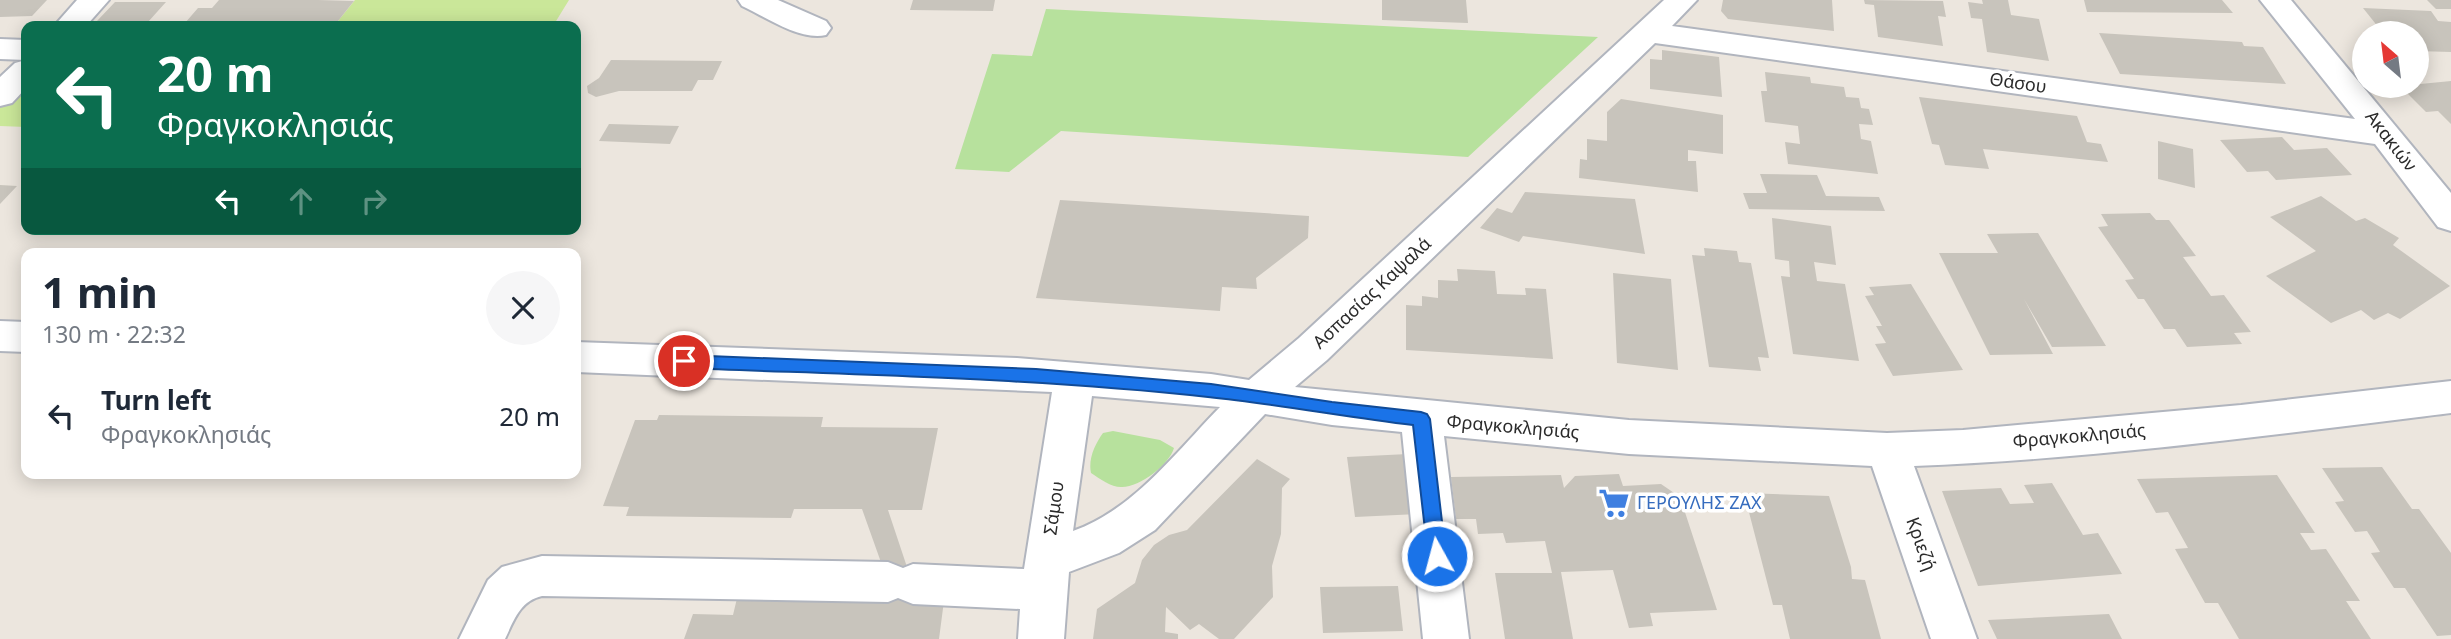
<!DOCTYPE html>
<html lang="en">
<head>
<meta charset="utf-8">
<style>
  body { margin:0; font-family:"Noto Sans",sans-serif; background:#f6f6f7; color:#1f2937; height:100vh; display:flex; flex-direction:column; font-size:26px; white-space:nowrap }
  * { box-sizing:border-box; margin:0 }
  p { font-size:23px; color:#747a83 }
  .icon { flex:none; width:38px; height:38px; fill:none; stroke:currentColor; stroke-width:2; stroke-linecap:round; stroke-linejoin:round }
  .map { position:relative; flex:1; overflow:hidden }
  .details { position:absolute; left:21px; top:248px; width:560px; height:231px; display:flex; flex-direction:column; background:#fff; border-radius:14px; box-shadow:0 4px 18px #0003 }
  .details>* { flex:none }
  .hud { position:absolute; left:21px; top:21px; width:560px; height:214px; border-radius:14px; box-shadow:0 4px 18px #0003; background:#0b6e4f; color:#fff; overflow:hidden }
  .needle { width:46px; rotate:332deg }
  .fabs { position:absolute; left:2352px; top:21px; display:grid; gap:14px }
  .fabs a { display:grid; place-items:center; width:77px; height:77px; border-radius:50%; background:#fff; box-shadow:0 4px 18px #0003; font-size:35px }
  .pin { position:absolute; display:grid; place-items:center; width:60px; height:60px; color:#fff; margin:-30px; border:4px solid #fff; border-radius:50%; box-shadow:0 2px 7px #0007 }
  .me { position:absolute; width:77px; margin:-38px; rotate:353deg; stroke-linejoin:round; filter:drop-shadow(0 0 5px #0008) }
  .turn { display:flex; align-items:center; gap:24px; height:147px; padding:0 21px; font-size:32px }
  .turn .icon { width:91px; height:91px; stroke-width:2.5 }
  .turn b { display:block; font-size:49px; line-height:60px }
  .lanes { display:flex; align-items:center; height:66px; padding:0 21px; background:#0003; justify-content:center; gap:35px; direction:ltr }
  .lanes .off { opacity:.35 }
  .round { display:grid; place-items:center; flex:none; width:74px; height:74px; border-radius:37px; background:#f6f6f7 }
  .overview { display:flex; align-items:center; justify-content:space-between; height:119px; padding:0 21px }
  h1 { font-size:42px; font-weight:700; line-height:52px }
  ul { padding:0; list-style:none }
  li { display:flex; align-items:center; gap:21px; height:98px; padding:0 21px }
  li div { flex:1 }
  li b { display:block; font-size:26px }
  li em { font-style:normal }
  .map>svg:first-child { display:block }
  .green { fill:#b7e19d }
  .pitch { fill:#cae799 }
  .building { fill:#c8c4bc }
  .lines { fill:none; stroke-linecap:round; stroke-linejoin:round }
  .minor-casing { stroke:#b1b5be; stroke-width:4 }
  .minor { fill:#fff; fill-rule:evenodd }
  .route { fill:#1a73e8; stroke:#114b97; stroke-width:2 }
  .labels { text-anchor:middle; stroke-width:7; stroke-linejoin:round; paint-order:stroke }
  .street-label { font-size:18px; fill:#2b2b2b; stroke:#fff }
  .shop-label { font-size:18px; fill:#366cbe; stroke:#fff; text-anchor:start }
</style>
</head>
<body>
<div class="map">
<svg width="2451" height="639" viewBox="0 0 2451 639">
  <rect width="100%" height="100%" fill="#ece6de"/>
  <path class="green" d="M1046 9 1598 37 1468 157 1061 131 1009 172 955 169 992 54 1032 56Z
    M1113 431 1160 440 1174 448C1169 465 1139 488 1121 487 1111 487 1100 479 1091 473 1088 459 1095 444 1103 433Z"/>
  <path class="pitch" d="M355 0H569L553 26H334Z
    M26 73V127L0 126V99Z"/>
  <path class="building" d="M0 0H47L32 16 0 17Z
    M219 0H318L354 1 334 26 185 23 198 8H212Z
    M913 0H995L993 11 910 10Z
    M1382 0H1466L1468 23 1382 20Z
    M1723 0H1832L1834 31 1728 19 1721 11Z
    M1864 0 1943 1 1946 17 1938 16 1943 46 1878 37 1874 5 1865 4Z
    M1982 0H2008L2011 15 2039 19 2049 61 1987 52 1982 19 1971 18 1968 2 1983 4Z
    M2084 0H2222L2233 13 2087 12Z
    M2427 0H2451V9H2436Z
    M115 2H166L148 22 97 21Z
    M2363 8 2431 11 2438 21 2451 22V52L2417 51V33H2390L2386 28H2379Z
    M2099 33 2242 42 2244 46 2263 47 2286 84 2120 74Z
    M1662 50 1719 57 1722 97 1650 89V59L1662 60Z
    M611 60 722 61 713 80H698L692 91H619L596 97 588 93 587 86 599 78Z
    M1765 72 1810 77 1811 83 1844 87 1846 97 1859 98 1861 108 1869 109 1873 125 1859 124 1861 139 1871 141 1878 174 1788 164 1785 142 1800 144 1798 126 1765 122 1761 91H1767Z
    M2451 81V124L2438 111 2426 112 2400 86Z
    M1919 97 2077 116 2087 142 2101 144 2108 162 1983 149 1989 169 1945 165 1939 145 1932 144Z
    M1621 99 1723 115V154L1688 150V161H1696L1698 192 1579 178 1580 159 1587 160V139L1607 141V112Z
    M609 124 679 126 670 144 599 141Z
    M2282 137 2294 150 2327 148 2352 175 2276 180 2268 171 2247 172 2220 140Z
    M2158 141 2193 149 2195 188 2158 179Z
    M1760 174 1817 175 1826 196 1879 197 1885 211 1749 209 1743 193H1767Z
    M0 185 17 186 0 204Z
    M1525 192 1635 199 1645 254 1523 236 1519 242 1480 228 1497 208 1512 213Z
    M2321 196 2356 221 2365 218 2399 238 2393 245 2450 286 2400 319 2388 313 2374 320 2361 310 2331 323 2266 276 2316 251 2270 217Z
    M1060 200 1309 216 1308 238 1256 278 1257 289 1222 287 1220 311 1036 298Z
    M2150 213 2156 220H2169L2196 256 2183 257 2211 296 2224 295 2251 332 2234 333 2242 344 2187 347 2175 329H2164L2144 299H2138L2125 280 2134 279 2098 227 2108 226 2101 214Z
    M1772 218 1831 226 1836 265 1814 262 1817 281 1845 284 1859 361 1793 354 1781 276 1790 277 1789 261 1775 259Z
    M2038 233 2106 346 2052 347 2024 299 2053 354 1990 355 1939 253H1998L1987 234Z
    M1704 248 1737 251 1739 262 1751 263 1769 358 1758 357 1761 371 1709 367 1692 255 1705 256Z
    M1457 269 1495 271 1497 294 1526 295 1525 288 1546 289 1553 359 1406 350V305L1422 306V296L1438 298V280L1458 281Z
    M1613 273 1671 279 1678 370 1617 363Z
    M1911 284 1963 370 1893 376 1875 344 1886 343 1876 326H1882L1865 296 1874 295 1869 287Z
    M659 415 823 417 821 427 938 428 922 510H888L915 591 945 593 939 639H684L693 614 733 615 739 590 888 582 862 509H794L791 518 626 516 629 507 603 506 635 420H657Z
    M1408 454 1418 514 1355 517 1347 457Z
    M1257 459 1290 479 1282 488 1281 534 1272 566 1273 597 1234 639H1219L1199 624 1190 630 1166 607 1165 632 1178 634V639H1093L1097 609 1135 583 1142 560 1154 545 1169 535 1187 530Z
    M2382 467 2412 509H2419L2451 553V635L2437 636 2405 588H2394L2371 553 2380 552 2367 531 2355 532 2335 502 2344 501 2322 468Z
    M1619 474 1623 486 1661 484 1680 497 1717 610 1650 613 1653 626 1629 628 1613 570 1561 572 1573 639H1505L1495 573H1552L1545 541 1506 543 1503 533 1478 534 1476 519H1456L1451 477 1561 475 1564 488 1575 476Z
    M2277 475 2315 533H2300L2311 550 2326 549 2360 601H2346L2371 639H2239L2218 603H2205L2175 549 2188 548 2168 512 2156 513 2137 479Z
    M2052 483 2083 535 2098 533 2122 574 1978 586 1942 491 2001 488 2010 504 2034 503 2024 485Z
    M1744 493 1829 496 1851 567 1852 579 1865 580 1881 639H1790L1782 605H1773Z
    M1398 586 1403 631 1323 633 1320 587Z
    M2109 614 2122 639H1997L1988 620Z"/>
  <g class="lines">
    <g class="minor-casing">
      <path id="minor" d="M77 0H109L86 26H54Z
        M738 0H778L826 21 831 28 826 35C800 41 766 17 742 6Z
        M1664 0H1697L1672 26 2355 119 2260 0H2291L2451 193V231L2438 227 2375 144 1655 43 1327 360 1295 387 1629 420 1887 433 1963 430 2241 405 2451 381V413C2273 435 2093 459 1914 466L1977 639H1931L1872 466 1629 454 1444 436 1469 639H1423L1402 432 1332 425 1265 414 1155 530 1119 553 1069 572 1064 639H1018L1020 609 913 604 898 598 888 602 542 596C520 601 514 620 505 639H459L488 580 502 567 542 556 888 562 903 568 913 564 1024 569 1052 392 576 372V342L1017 358 1211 374 1249 380 1299 338ZM1092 396 1220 407C1176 452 1133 510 1073 531Z
        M0 39 26 40V88L12 103 0 106V77L15 63 26 60 0 59Z
        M0 321 26 322V352L0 351Z"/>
    </g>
    <use href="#minor" class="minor"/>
  </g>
  <path class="route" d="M684 355 1036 369 1211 384 1332 402 1421 412 1427 414 1430 419 1446 556 1443 562 1437 564 1430 562 1428 556 1413 425C1345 417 1277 404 1208 397 1034 378 859 375 684 368L676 361Z"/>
  <defs>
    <g id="supermarket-bare" transform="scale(2.415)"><path d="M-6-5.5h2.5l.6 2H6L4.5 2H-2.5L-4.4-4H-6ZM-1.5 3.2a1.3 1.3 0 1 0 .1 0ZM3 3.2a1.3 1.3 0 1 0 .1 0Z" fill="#3f7fe0" stroke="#fff" stroke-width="2.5" paint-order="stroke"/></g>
  </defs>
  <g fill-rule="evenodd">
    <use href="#supermarket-bare" x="1614" y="503"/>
  </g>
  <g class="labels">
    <g class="street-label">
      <text transform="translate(2018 83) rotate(8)" y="6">Θάσου</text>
      <text transform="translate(2391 141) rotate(52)" y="6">Ακακιών</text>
      <text transform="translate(1372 293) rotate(-43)" y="6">Ασπασίας Καψαλά</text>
      <text transform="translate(1513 427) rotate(5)" y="6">Φραγκοκλησιάς</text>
      <text transform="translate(2079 436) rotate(-5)" y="6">Φραγκοκλησιάς</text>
      <text transform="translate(1054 508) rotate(-82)" y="6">Σάμου</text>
      <text transform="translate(1921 544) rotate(70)" y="6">Κριεζή</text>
    </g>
    <g class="shop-label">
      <text x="1637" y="509">ΓΕΡΟΥΛΗΣ ΖΑΧ</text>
    </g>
  </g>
</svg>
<div class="fabs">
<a><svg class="needle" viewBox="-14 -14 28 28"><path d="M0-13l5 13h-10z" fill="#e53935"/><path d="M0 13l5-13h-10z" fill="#747a83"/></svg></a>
</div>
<div class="pin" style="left:684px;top:361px;background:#d93025"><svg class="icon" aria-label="arrive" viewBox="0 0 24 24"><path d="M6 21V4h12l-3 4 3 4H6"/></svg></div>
<svg class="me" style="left:1437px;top:556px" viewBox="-20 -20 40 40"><circle r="17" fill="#1a73e8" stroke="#fff" stroke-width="3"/><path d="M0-11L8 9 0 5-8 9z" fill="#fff"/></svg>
<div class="hud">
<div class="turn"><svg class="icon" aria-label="left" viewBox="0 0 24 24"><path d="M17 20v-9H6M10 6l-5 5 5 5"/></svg><div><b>20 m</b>Φραγκοκλησιάς</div></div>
<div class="lanes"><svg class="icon" aria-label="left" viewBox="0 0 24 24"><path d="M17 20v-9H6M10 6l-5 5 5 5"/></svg><svg class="icon off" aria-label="ahead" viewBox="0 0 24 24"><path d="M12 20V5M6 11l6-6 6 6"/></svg><svg class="icon off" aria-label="right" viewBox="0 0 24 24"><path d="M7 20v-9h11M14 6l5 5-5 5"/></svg></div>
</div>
<section class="details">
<div class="overview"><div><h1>1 min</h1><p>130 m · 22:32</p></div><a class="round"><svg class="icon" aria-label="close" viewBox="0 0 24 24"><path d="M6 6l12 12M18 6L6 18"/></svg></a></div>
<ul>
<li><svg class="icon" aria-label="left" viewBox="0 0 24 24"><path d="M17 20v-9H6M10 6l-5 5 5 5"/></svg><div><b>Turn left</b><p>Φραγκοκλησιάς</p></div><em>20 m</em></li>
</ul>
</section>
</div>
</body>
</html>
